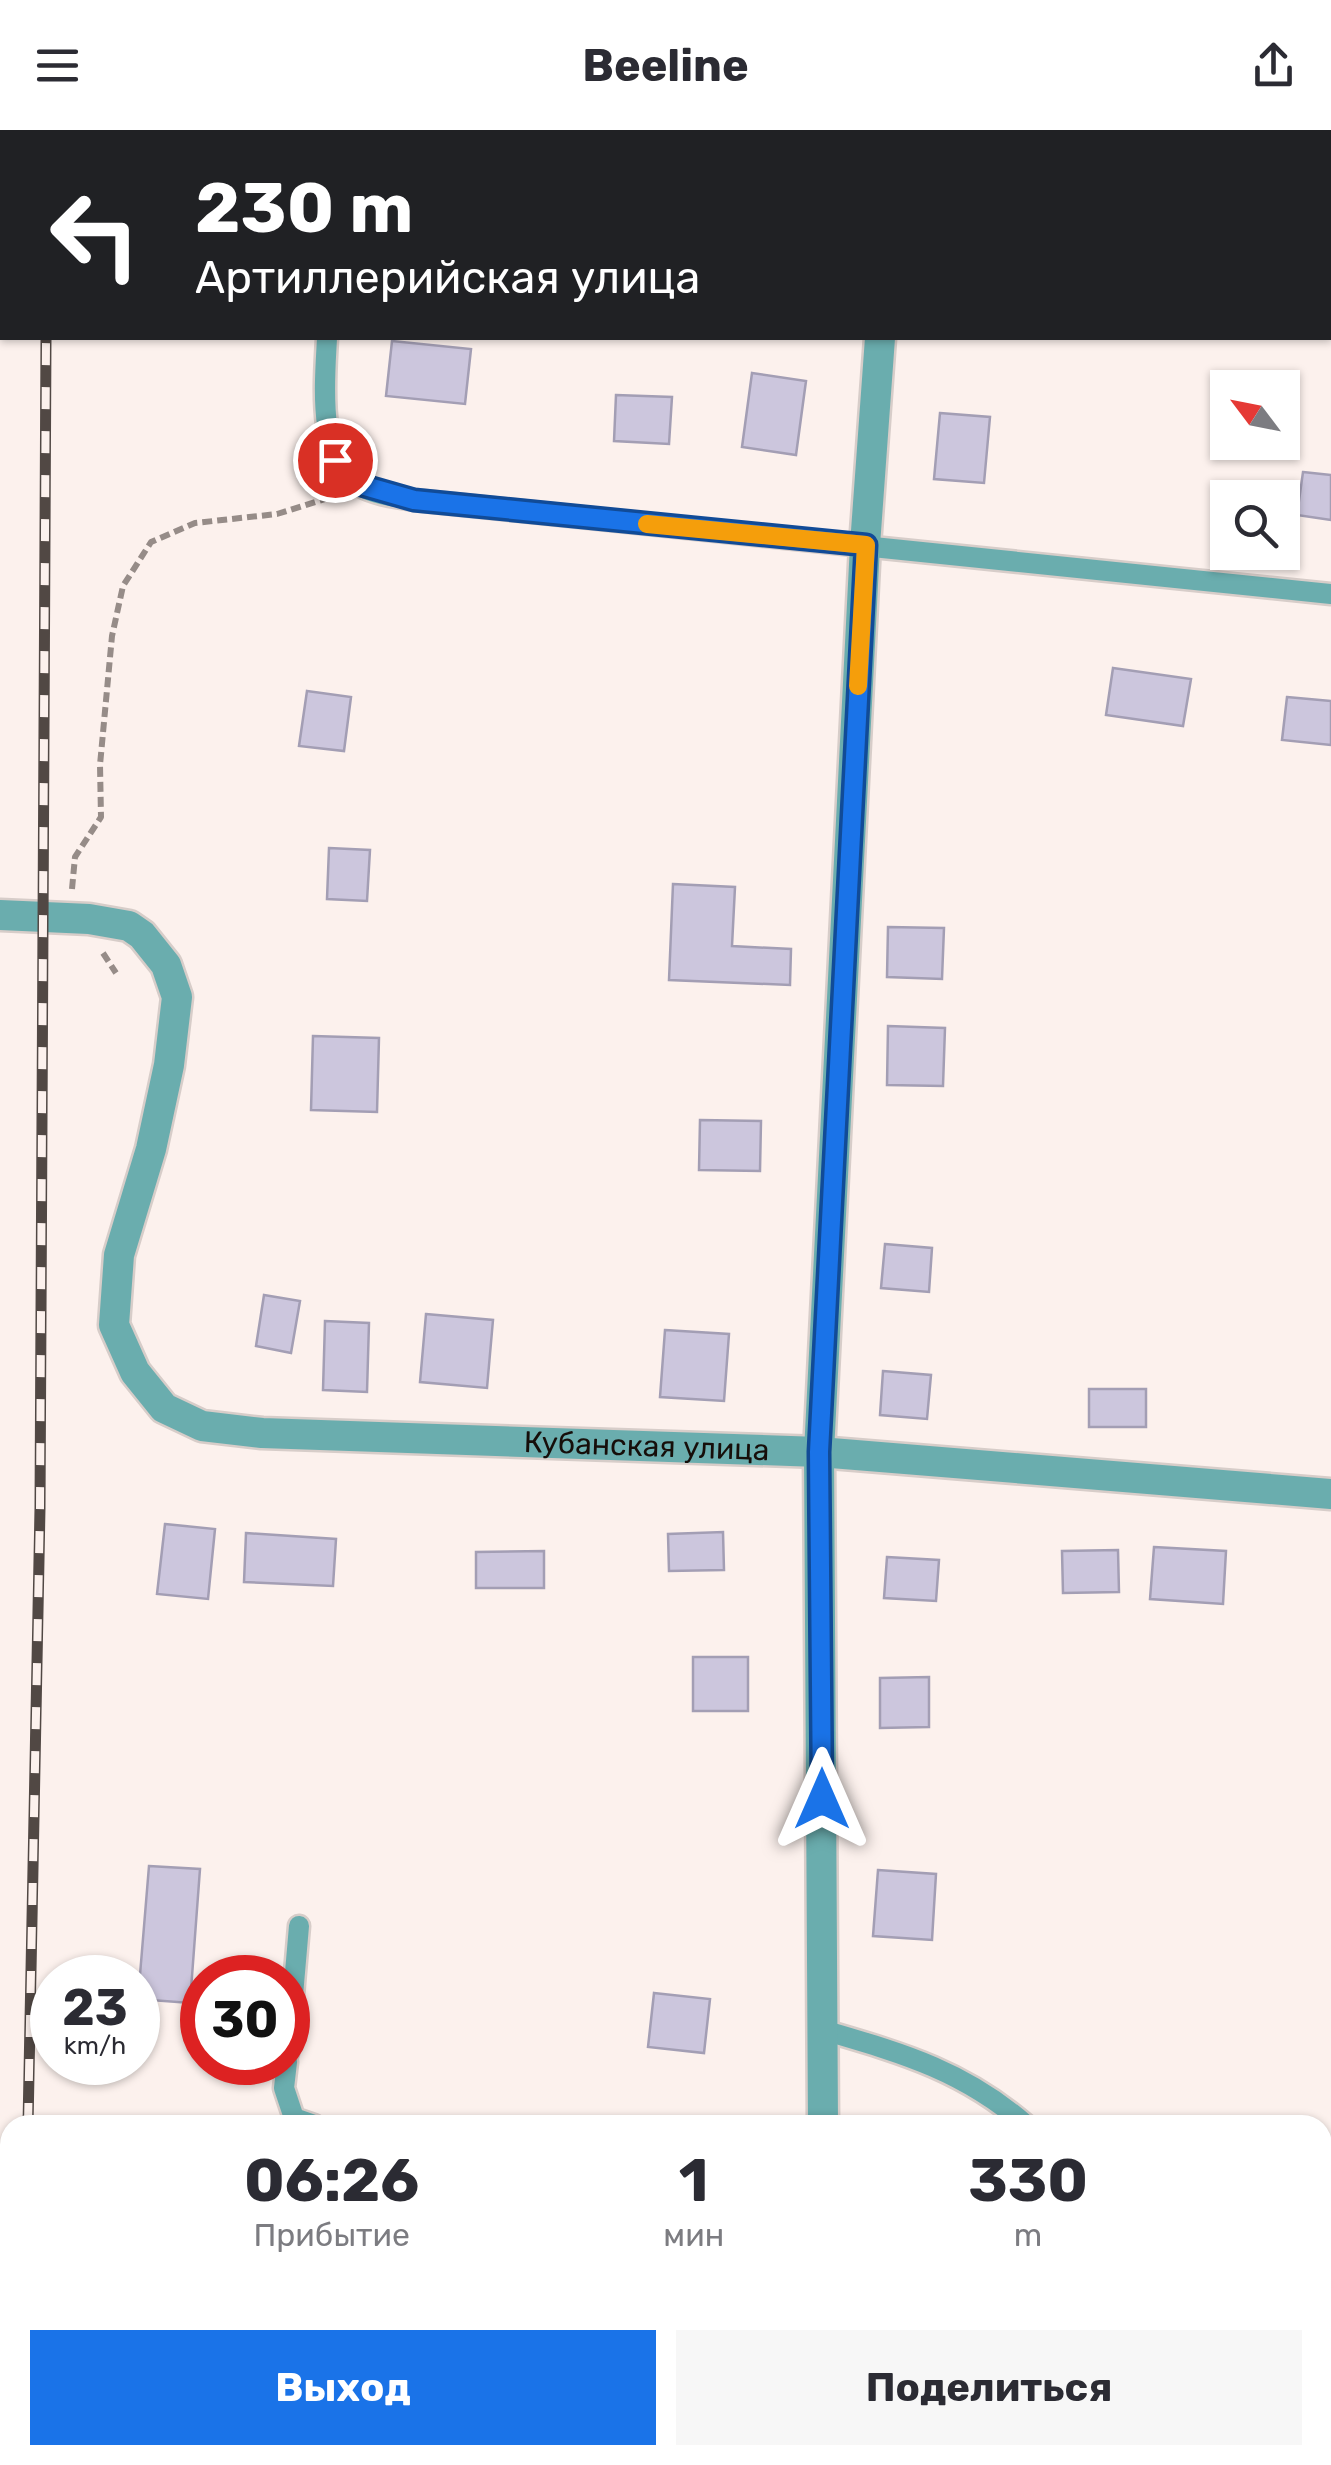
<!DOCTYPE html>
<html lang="ru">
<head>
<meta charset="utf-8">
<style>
  body { margin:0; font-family:Rubik,sans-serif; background:#f7f7f7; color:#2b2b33; height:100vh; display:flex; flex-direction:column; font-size:38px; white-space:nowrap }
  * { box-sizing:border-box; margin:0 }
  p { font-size:32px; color:#7c7c81 }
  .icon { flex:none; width:55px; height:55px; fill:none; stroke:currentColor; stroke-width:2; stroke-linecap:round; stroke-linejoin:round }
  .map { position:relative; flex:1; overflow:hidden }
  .details { position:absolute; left:0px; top:1985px; width:1332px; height:350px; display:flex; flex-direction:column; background:#fff; border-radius:30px 30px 0 0; box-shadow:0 2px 8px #0004 }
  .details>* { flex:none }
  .hud { position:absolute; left:0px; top:0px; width:1332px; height:210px; box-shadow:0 2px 8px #0004; background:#202124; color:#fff; overflow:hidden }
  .needle { width:65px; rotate:302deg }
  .controls { position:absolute; left:1210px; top:240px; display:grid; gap:20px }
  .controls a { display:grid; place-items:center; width:90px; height:90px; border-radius:0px; background:#fff; box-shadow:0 2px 8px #0004; font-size:50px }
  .speed { position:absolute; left:30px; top:1825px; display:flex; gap:20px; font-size:50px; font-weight:700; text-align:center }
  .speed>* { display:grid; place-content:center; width:130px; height:130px; border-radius:50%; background:#fff; box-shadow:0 2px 8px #0004; line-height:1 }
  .speed small { font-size:25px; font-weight:400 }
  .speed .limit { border:15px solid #d22; background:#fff; color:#111 }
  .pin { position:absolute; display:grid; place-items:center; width:85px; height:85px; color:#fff; margin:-42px; border:5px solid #fff; border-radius:50%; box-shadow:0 2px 10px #0007 }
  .me { position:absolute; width:110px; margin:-55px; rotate:0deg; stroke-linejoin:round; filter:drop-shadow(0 0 8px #0008) }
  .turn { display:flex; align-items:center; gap:35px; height:210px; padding:0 30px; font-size:45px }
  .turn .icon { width:130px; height:130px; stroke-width:2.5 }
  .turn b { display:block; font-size:70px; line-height:85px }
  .eta { display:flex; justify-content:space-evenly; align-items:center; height:170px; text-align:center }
  .eta b { font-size:60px; font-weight:700; line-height:70px }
  .primary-button { display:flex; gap:20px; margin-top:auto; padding:20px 30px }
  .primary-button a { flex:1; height:115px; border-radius:0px; background:#1a73e8; color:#fff; font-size:40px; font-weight:700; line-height:115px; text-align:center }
  .primary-button a+a { background:#f7f7f7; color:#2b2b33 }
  header { display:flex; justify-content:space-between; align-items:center; height:130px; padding:0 30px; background:#fff; font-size:45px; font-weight:700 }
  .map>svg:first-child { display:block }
  .building { fill:#ccc6dd; stroke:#a39eb4; stroke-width:2.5 }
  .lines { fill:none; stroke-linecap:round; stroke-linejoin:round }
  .lane-casing { stroke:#d7cdc9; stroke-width:25 }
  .street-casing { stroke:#d7cdc9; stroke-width:35 }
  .path { stroke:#968c88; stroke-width:6; stroke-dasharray:10 5; stroke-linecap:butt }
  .lane { stroke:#6aadae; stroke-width:20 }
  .street { stroke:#6aadae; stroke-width:30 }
  .rail-casing { stroke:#514844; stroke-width:11 }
  .rail { stroke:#fcf1ed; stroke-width:8; stroke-dasharray:22; stroke-linecap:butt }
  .route-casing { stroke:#114b97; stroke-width:25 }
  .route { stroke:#1a73e8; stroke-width:18 }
  .slow { stroke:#f59e0b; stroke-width:18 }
  .labels { text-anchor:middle; stroke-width:10; stroke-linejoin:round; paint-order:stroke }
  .street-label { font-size:30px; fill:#160e0a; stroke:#fcf1ed }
</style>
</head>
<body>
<header><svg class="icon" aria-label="menu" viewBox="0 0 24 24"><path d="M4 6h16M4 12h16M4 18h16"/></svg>Beeline<svg class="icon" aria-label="share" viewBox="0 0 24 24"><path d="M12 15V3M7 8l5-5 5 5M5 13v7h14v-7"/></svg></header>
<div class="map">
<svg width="1331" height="2335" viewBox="0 0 1331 2335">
  <rect width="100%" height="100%" fill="#fcf1ed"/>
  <path class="building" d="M392 211 471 219 465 274 386 266Z
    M752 243 806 251 796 325 742 317Z
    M616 265 672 267 669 314 614 311Z
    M940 283 990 287 984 353 934 349Z
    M1303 342 1331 345V390L1297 385Z
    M1113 538 1191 549 1183 596 1106 585Z
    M307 561 351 567 344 621 299 616Z
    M1287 567 1331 571V615L1282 610Z
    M329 718 370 720 367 771 327 769Z
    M673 754 735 757 732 816 791 819 790 855 669 850Z
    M888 797 944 798 942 849 887 847Z
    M888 896 945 898 943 956 887 955Z
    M313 906 379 908 377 982 311 980Z
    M700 990 761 991 760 1041 699 1040Z
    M885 1114 932 1118 929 1162 881 1158Z
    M264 1165 300 1171 291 1223 256 1216Z
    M426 1184 493 1190 487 1258 420 1252Z
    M325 1191 369 1193 367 1262 323 1260Z
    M665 1200 729 1204 724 1271 660 1267Z
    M883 1241 931 1245 927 1289 880 1285Z
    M1089 1259H1146V1297H1089Z
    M165 1394 215 1399 208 1469 157 1464Z
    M723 1402 724 1440 669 1441 668 1404Z
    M246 1403 336 1409 333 1456 244 1452Z
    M1154 1417 1226 1421 1223 1474 1150 1469Z
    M1118 1420 1119 1462 1063 1463 1062 1421Z
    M544 1421V1458H476V1422Z
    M887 1427 939 1430 936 1471 884 1468Z
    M693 1527H748V1581H693Z
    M929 1547V1597L880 1598V1548Z
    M149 1736 200 1739 190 1873 138 1869Z
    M878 1740 936 1744 932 1810 873 1806Z
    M654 1863 710 1869 704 1923 648 1917Z
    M1322 2034 1331 2035 1326 2108H1322Z"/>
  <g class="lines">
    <g class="lane-casing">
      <path id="lane" d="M341 2V0
        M327 208C325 250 316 331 360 356 376 365 396 367 414 370L1331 464
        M823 1900C901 1923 963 1940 1026 1995
        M288 1923 299 1796
        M287 1932 284 1958 294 1988 314 1995
        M1277 2335V2325"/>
    </g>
    <g class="street-casing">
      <g id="street">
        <path d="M893 2 894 0"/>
        <path id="s1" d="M0 785 89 789 129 796 142 805 166 835 177 867 169 935 151 1019 119 1125 114 1195 135 1242 164 1278 202 1296 262 1303 819 1322 1331 1364"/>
        <path d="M823 1995 819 1322 865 415 880 208"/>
      </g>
    </g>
    <path class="path" d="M72 759 75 727 101 687 100 635 112 506 123 456 151 412 195 393 277 384 331 367
      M103 823 116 843"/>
    <use href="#lane" class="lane"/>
    <use href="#street" class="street"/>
    <g class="rail-casing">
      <path id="rail" d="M45 0V2
        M28 1995 40 1378 46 208
        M128 2325 133 2335
        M22 2335V2325"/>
    </g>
    <use href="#rail" class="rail"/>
  </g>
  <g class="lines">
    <g class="route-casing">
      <path id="route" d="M335 330 358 354 414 370 866 415 819 1322 822 1669"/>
    </g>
    <use href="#route" class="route"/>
    <path class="slow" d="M647 394 866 415 858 556"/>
  </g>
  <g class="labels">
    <g class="street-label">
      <text dy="10" stroke="none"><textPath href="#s1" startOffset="1138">Кубанская улица</textPath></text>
    </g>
  </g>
</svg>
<div class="controls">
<a><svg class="needle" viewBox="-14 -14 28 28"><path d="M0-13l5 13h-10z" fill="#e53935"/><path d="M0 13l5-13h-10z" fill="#7c7c81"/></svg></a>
<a><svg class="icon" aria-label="search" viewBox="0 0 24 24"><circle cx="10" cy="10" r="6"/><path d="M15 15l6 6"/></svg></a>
</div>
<div class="speed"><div>23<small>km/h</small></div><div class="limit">30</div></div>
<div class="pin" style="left:335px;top:330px;background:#d93025"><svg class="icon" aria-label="arrive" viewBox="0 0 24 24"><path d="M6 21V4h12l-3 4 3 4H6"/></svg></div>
<svg class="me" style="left:822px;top:1669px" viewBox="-20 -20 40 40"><path d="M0-17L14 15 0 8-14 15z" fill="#1a73e8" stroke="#fff" stroke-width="4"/></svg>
<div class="hud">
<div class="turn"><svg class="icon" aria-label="left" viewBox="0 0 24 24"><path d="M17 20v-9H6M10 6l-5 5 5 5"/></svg><div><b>230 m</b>Артиллерийская улица</div></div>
</div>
<section class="details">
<div class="eta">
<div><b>06:26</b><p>Прибытие</p></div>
<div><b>1</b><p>мин</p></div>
<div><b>330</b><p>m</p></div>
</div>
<div class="primary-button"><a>Выход</a><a>Поделиться</a></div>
</section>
</div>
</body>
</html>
